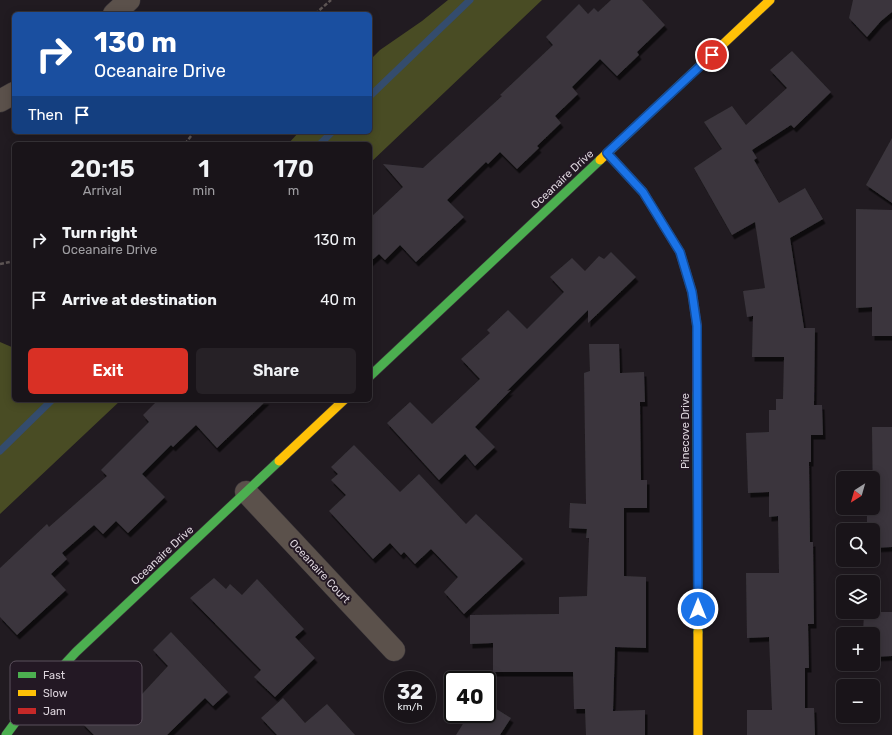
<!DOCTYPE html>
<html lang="en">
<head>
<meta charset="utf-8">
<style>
  body { margin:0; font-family:Rubik,sans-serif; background:#262126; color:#f1f3f6; height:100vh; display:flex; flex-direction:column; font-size:15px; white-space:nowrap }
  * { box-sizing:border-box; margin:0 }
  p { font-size:13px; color:#9f9ea2 }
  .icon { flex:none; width:22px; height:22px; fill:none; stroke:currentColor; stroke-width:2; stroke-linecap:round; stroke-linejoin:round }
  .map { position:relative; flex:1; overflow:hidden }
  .drawer { position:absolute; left:12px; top:142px; width:360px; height:260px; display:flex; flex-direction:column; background:#191419; border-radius:6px; box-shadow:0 2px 10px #0003,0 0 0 1px #373338 }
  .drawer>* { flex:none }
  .guide { position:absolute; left:12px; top:12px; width:360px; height:122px; border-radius:6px; box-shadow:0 2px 10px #0003,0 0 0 1px #373338; background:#1a4fa0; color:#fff; overflow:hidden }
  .needle { width:26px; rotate:217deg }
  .controls { position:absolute; left:836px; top:471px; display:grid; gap:8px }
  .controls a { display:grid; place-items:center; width:44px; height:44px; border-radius:6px; background:#191419; box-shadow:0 2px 10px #0003,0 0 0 1px #373338; font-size:20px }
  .speed { position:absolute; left:384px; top:671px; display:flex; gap:8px; font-size:20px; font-weight:700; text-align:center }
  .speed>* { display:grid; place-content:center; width:52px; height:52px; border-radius:50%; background:#191419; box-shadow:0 2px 10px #0003,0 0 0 1px #373338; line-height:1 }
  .speed small { font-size:10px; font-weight:400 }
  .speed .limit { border:2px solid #111; border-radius:6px; background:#fff; color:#111 }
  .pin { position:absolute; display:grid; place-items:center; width:34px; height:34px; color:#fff; margin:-17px; border:2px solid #fff; border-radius:50%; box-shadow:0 1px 4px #0007 }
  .me { position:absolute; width:44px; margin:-22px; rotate:0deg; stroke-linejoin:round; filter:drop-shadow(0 0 3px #0008) }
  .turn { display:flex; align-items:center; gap:14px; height:84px; padding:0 16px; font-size:18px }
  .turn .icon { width:52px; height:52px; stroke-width:2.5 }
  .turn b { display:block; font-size:28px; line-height:34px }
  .then { display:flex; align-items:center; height:38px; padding:0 16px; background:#0003; gap:8px; font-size:15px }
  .eta { display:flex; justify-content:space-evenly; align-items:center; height:68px; text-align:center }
  .eta b { font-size:24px; font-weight:600; line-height:28px }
  .button { display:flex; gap:8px; margin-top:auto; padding:8px 16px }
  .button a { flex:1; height:46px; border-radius:6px; background:#d93025; color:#fff; font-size:16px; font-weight:600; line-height:46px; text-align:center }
  .button a+a { background:#262126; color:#f1f3f6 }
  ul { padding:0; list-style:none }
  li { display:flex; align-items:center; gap:12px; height:60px; padding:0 16px }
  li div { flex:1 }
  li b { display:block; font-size:15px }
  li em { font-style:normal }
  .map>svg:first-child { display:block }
  .forest { fill:#494c24 }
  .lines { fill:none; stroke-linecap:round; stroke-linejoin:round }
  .stream { stroke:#344c6d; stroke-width:7 }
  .building { fill:#3a363c; filter:url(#shadow) }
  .street-casing { stroke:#3a363a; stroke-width:23 }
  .fast-casing { stroke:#3a363a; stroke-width:10 }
  .slow-casing { stroke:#3a363a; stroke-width:10 }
  .jam-casing { stroke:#3a363a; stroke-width:10 }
  .path { stroke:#5d5554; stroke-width:2.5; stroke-dasharray:4 2; stroke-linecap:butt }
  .street { stroke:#5b514b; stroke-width:22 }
  .fast { stroke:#4caf50; stroke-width:9 }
  .slow { stroke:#ffc107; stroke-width:9 }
  .jam { stroke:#c62828; stroke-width:9 }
  .route-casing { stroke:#114b97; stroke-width:10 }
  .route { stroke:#1a73e8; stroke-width:7 }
  .labels { text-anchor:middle; stroke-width:4; stroke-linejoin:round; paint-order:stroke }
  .street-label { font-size:11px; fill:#ddd5dd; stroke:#231824 }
  .key { fill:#231824; stroke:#5b515c; stroke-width:1 }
  .key-label { font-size:11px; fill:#ddd5dd }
</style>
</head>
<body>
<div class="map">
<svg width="892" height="735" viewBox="0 0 892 735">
  <defs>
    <filter id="shadow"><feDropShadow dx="2.5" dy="4.5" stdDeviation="0" flood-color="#0009"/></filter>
  </defs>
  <rect width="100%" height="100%" fill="#211b21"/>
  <path class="forest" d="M448 0H542L370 163V144H288L299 132H370V60L380 50 422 21Z
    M0 342 14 348V400H121L0 514Z"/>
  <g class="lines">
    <path class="stream" d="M370 96 470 0
      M320 144 332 132
      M0 451 52 400"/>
  </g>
  <path class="building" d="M611 0H642L665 25 637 52 639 55 617 76 600 59 572 87 578 94 555 116 561 123 537 146 539 148 517 169 500 152 488 164 486 162 447 200 464 217 416 262 400 245 385 260 379 254 370 262V218L403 187 383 164 423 168 502 96 500 95 553 45 546 37 579 4 588 14 594 8 598 12Z
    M853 0H892V12L881 21 867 37 849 18Z
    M792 51 831 92 794 128 791 125 752 150 757 158 754 160 779 203 805 188 823 219 790 238 804 328H815L814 405H822L823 435H811V462H809L810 542H813L814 624H808L809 668H805V708H814L815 735H747V710H772L769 637 747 638 746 573H779L778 516 769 517V492L748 493 746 433 769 432V410H776V399H783L784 357H752L753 316 747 317 743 291 765 288 755 222 732 235 694 168 722 149 704 122 732 106 746 125 787 88 770 70Z
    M892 138V203L866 185Z
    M856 209 892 210V336H872V307L856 308Z
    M611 252 636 277 588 323V310L507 391 511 390 475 427 495 447 475 466 465 454 439 480 387 423 410 402 432 424 480 379 461 359 490 333 487 330 508 310 527 329 564 292 550 277 557 271 572 258 585 271 599 256 604 259Z
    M589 344H619L620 373 644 372 645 402H640L641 480H647V508H624V576L646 577V648L615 647 613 711 645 710V735H586L585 709H574L573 672H493V643L470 644V615L559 614V597L587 596 589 538H586L587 529 569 528 570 503 586 504 584 373 590 371Z
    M158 400H267L217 448 196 425 173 447 171 445 142 474 165 497 128 533 116 521 103 534 94 525 62 553 67 559 51 574 66 590 17 635 0 617V568L47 524 49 527 107 476 101 470 149 422 143 415Z
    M872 427H892V547L873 548V530H867V508H873Z
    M354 445 400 492 419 474 466 524 476 514 523 559 464 614 444 592 458 577 431 549 415 564 404 552 401 555 390 543 373 559 329 511 346 495 331 480 338 474 331 467Z
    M214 578 226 589 230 584 242 595 257 579 304 629 295 637 315 658 275 697 254 677 261 670 190 598Z
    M864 612H892V656L873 657V634H863Z
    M171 632 228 692 213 706 205 698 167 735H94L82 723 103 703 119 719 168 666 153 650Z
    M453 694V712L445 707Z
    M283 698 305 723 327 704 355 735H277L261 718Z
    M487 703 511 718 500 735H456L466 719 457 714H487Z"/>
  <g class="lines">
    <g class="street-casing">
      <path id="street" d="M114 14 129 0
        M0 101 14 93
        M246 492 394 650"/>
    </g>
    <g class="fast-casing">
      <path id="fast" d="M370 376 600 160
        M697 393 698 632
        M6 735 34 697 76 652 279 461"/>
    </g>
    <g class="slow-casing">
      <path id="slow" d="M600 160 770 0
        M279 461 344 400
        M698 632V735"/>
    </g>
    <g class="jam-casing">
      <path id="jam" d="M607 153 643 192 680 252 692 292 697 326V393"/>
    </g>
    <path class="path" d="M315 14 331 0
      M185 144 194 132
      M0 264 14 261"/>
    <use href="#street" class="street"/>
    <use href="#fast" class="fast"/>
    <use href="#slow" class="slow"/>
    <use href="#jam" class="jam"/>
  </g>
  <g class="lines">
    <g class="route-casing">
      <path id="route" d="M698 609 697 326 692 292 680 252 643 192 607 153 712 55"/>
    </g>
    <use href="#route" class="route"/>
  </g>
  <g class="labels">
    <g class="street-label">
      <text transform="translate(562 179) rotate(-43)" y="4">Oceanaire Drive</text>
      <text transform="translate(685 431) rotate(-90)" y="4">Pinecove Drive</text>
      <text transform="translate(162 555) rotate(-43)" y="4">Oceanaire Drive</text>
      <text transform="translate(320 571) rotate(47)" y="4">Oceanaire Court</text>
    </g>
  </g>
  <rect x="10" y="661" width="132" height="64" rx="6" class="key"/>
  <rect x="18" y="672" width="18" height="6" fill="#4caf50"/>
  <rect x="18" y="690" width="18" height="6" fill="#ffc107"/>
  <rect x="18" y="708" width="18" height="6" fill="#c62828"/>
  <g class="key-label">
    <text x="43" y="679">Fast</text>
    <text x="43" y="697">Slow</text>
    <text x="43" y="715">Jam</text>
  </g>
</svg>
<div class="controls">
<a><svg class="needle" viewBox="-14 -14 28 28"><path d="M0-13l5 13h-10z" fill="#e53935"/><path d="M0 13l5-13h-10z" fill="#9f9ea2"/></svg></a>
<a><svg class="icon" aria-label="search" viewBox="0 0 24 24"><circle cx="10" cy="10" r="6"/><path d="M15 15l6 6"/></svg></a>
<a><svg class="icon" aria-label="layers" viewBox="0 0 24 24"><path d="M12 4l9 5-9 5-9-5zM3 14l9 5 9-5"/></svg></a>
<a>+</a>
<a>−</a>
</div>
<div class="speed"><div>32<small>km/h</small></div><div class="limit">40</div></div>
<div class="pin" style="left:712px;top:55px;background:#d93025"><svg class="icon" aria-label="arrive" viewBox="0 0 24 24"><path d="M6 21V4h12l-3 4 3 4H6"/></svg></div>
<svg class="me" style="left:698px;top:609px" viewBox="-20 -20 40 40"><circle r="17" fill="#1a73e8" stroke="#fff" stroke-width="3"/><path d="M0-11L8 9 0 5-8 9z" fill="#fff"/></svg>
<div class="guide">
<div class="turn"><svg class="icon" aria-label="right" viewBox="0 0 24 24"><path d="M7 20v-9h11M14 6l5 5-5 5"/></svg><div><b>130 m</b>Oceanaire Drive</div></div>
<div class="then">Then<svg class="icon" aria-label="arrive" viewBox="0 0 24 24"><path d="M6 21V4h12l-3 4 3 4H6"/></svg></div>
</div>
<section class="drawer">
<div class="eta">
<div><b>20:15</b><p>Arrival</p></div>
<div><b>1</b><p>min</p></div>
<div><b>170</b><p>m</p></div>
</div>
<ul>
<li><svg class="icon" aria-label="right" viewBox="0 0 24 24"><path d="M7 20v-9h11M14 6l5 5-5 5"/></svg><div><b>Turn right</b><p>Oceanaire Drive</p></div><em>130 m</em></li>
<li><svg class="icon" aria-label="arrive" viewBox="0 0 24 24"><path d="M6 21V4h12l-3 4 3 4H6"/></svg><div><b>Arrive at destination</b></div><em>40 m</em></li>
</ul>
<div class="button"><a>Exit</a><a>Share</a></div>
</section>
</div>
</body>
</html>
